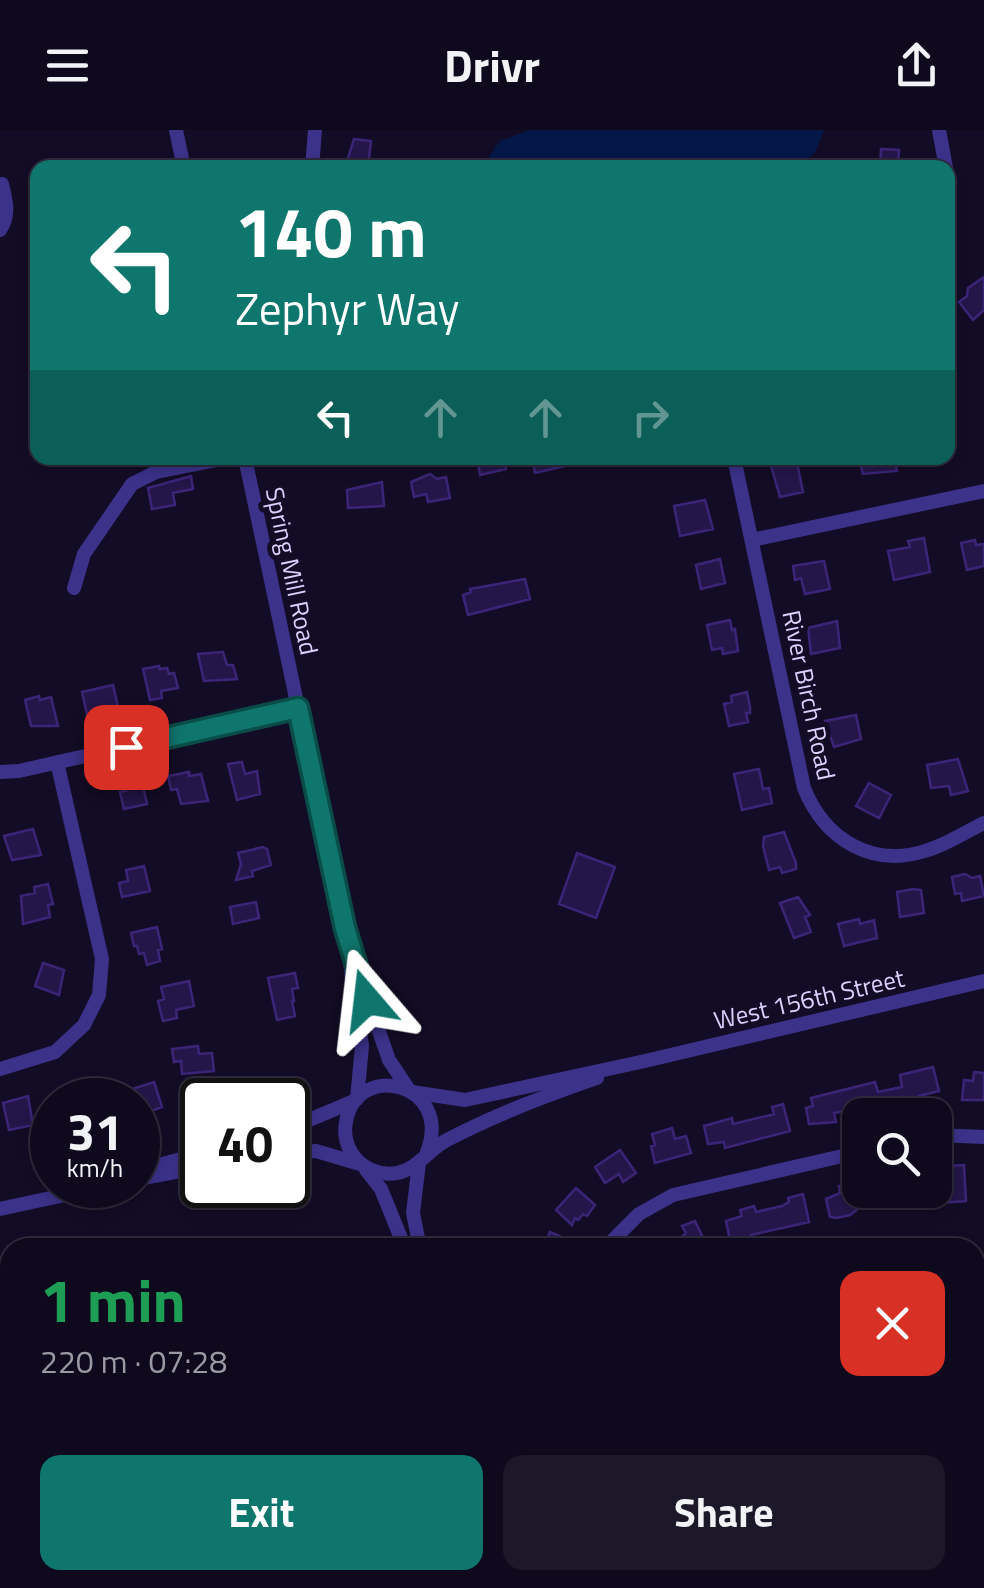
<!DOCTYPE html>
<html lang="en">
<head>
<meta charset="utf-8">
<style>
  body { margin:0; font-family:"Titillium Web",sans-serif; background:#1c1729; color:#f1f3f6; height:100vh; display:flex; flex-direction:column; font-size:38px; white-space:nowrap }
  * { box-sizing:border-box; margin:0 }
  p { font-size:32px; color:#9b9aa3 }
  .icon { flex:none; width:55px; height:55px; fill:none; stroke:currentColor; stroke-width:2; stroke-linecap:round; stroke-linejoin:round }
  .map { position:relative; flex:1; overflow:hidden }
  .side { position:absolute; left:0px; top:1108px; width:985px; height:352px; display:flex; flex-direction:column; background:#0e091c; border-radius:30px 30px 0 0; box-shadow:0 5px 15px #0003,0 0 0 2px #2e2a3b }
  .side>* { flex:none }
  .guide { position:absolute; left:30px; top:30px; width:925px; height:305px; border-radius:20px; box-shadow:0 5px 15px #0003,0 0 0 2px #2e2a3b; background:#0f766e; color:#fff; overflow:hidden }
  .controls { position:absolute; left:842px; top:968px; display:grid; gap:20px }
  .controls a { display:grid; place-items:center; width:110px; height:110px; border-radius:20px; background:#0e091c; box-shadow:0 5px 15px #0003,0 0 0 2px #2e2a3b; font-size:50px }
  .speed { position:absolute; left:30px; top:948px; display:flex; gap:20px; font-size:50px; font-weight:700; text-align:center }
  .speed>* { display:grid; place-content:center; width:130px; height:130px; border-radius:50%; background:#0e091c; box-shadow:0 5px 15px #0003,0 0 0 2px #2e2a3b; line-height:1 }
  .speed small { font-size:25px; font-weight:400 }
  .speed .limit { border:5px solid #111; border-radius:15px; background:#fff; color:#111 }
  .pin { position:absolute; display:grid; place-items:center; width:85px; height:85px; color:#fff; margin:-42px; border-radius:20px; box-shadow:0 5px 15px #0006 }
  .me { position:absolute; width:110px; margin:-55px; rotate:343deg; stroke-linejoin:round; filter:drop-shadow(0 0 8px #0008) }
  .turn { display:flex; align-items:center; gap:35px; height:210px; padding:0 40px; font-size:45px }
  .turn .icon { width:130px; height:130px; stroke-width:2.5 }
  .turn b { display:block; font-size:70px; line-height:85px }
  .lanes { display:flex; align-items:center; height:95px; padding:0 40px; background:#0003; justify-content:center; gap:50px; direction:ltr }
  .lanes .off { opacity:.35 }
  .round { display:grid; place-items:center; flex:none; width:105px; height:105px; border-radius:20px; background:#1c1729 }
  .headline { display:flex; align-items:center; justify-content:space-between; height:170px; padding:0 40px }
  h1 { font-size:60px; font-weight:700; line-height:75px; color:#1e9e55 }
  .cta { display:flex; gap:20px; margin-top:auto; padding:20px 40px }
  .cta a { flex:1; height:115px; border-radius:20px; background:#0f766e; color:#fff; font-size:40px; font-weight:700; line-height:115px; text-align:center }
  .cta a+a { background:#1c1729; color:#f1f3f6 }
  header { display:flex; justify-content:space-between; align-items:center; height:130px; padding:0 40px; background:#0e091c; font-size:45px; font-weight:700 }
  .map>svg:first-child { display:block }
  .green { fill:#0e2f31 }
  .water { fill:#041747 }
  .building { fill:#241649; stroke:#3c2578; stroke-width:2.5 }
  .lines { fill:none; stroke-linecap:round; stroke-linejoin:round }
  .minor { stroke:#3c328a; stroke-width:14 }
  .route-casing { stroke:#0a4d48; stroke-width:25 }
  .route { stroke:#0f766e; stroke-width:18 }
  .labels { text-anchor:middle; stroke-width:10; stroke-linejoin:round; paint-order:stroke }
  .street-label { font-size:25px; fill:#dad1ff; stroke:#130c26 }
</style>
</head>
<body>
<header><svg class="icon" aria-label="menu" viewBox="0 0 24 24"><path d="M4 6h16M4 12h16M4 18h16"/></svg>Drivr<svg class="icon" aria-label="share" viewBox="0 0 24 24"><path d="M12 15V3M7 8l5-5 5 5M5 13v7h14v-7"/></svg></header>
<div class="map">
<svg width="984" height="1458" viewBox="0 0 984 1458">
  <rect width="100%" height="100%" fill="#130c26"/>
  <path class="green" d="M0 1233 10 1275V1429L0 1431Z"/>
  <path class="water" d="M530 0H824L815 23 798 37H482L500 11Z"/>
  <path class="building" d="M354 9 371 11 368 38H345Z
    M881 19 899 20 898 38H880Z
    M984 147V180L973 190 959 172 967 166 968 158Z
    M477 328H503L506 339 480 345Z
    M532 328H582V332L535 343Z
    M796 328 803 362 780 367 770 332Z
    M859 328H894L897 341 863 344Z
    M430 344 437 349 446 347 450 368 428 372 426 364 414 367 411 352Z
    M191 346 193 359 173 363 175 375 152 379 148 358Z
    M382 352 384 376 348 378 347 360Z
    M705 370 713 399 680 406 674 376Z
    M924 408 930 442 894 450 888 421 910 417 908 411Z
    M975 410 976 415 984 414V436L967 440 961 413Z
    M720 429 725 453 701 459 696 435Z
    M824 431 830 459 805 464 801 448 795 450 793 436Z
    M525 449 530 469 468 485 463 465 471 462 470 459Z
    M730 490 732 500 735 499 738 521 723 524 722 518 712 520 707 495Z
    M837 491 840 518 811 524 808 498Z
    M223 522 227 535H233L237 549 204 551 198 524Z
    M159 536 160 539 167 538 169 544 174 543 178 558 161 561 162 568 150 570 143 539Z
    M113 555 119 581 88 589 82 562Z
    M747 562 750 577V583H746L748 592 729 596 724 574 732 572 731 566Z
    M39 566 40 570 51 567 58 596H31L25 570Z
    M856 585 861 609 834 617 825 591Z
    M958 629 968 661 951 665 949 656 931 658 927 635Z
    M242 632 245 644 257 641 260 664 237 670 228 634Z
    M759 639 763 659 769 658 772 673 742 680 734 644Z
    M189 642V646L201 644 208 671 181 674 177 659 171 660 168 646Z
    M141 648 147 674 124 679 120 662 126 661 128 651Z
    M869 653 891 665 879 688 856 676Z
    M33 699 41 725 12 730 4 706Z
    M784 702 796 733V739L782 743 780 737 769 740 763 716 764 707Z
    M263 717 267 719 271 735 252 741 253 746 236 750 241 734 238 723Z
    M577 723 615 737 596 788 559 774Z
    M144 736 150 761 122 767 119 753 128 751 126 740Z
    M965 744 972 748 980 746 984 766 962 771 961 763 955 764 952 747Z
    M48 754 53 774 48 775 50 787 23 794 21 766 35 763 34 757Z
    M913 759 921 760 924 783 900 787 897 762Z
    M798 767 810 785 805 787 811 802 794 808 780 773Z
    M256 772 259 788 233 794 230 777Z
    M859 789 860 794 874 790 877 808 844 816 838 794Z
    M157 797 162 819 158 820 160 831 147 835 144 823 139 824 137 816H134L131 803Z
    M43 833 64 840 59 865 35 856Z
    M295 843 298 858 292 859 294 871H292L295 886 277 890 268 848Z
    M189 851 194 876 176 880 177 888 163 891 158 871 164 869 161 857Z
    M198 916 199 924 212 923 214 941 182 944 181 931 174 932 172 919Z
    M933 937 939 961 919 966 920 972 875 983 874 978 862 981 861 978 834 983 836 992 809 994 806 978 813 976 811 968 875 952 878 962 902 957 900 945Z
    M974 942 984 943V970H962L964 950 973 951Z
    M154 952 162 977 138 986V970H133L129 960Z
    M28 966 33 995 9 1000 3 973Z
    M783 974 790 1001 725 1018 724 1012 708 1014 704 996 732 988 733 994 774 984 772 977Z
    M672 998 675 1009 686 1006 691 1023 655 1033 651 1016 655 1015 652 1004Z
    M620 1020 636 1043 623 1052 619 1044 605 1053 595 1037Z
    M964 1035 966 1071 929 1074 928 1060H935V1052L950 1048 949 1036Z
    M853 1053 855 1060H926V1065L859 1078 850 1085 837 1088 830 1087 826 1069 840 1063 839 1056Z
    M576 1058 595 1075 587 1086 583 1084 578 1090 575 1088 572 1095 556 1080Z
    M803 1064 809 1092 751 1105V1108L730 1110 726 1091 742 1086 740 1080 754 1076 756 1082 782 1076 789 1072 788 1068Z
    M695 1091 708 1118H661L680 1109 686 1103 682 1096Z
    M550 1102 566 1109 562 1118H543Z"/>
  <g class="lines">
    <path class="minor" d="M176 0 184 38
      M939 0 946 38
      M312 38 315 0
      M0 100C10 85 6 70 2 54
      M245 328 345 799 362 916 357 969
      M734 328 804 658C825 710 873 739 928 720 948 714 965 702 984 693
      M752 410 984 361
      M74 458 84 424 132 354 156 342 227 328
      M0 642 19 641 298 578
      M360 847 389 930 409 960
      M0 939 55 922 84 895 99 865 102 829 57 632
      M412 962 465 970 645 931 984 851
      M288 999 354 971
      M935 1005 984 1007
      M427 1022C454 952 356 930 346 992 344 1002 346 1013 351 1022 360 1038 379 1046 397 1043 418 1039 429 1019 447 1010 497 984 545 966 597 948
      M288 1023 316 1021 360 1034
      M419 1033 413 1083 420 1118
      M366 1040 381 1059 405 1118
      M138 1041 202 1023
      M143 1048 202 1037
      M0 1079 111 1055
      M605 1118 639 1084 673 1065 860 1022
      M975 1287 984 1289
      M486 1450 488 1458
      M730 1450 741 1458"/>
  </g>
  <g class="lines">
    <g class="route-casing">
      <path id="route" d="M126 617 298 578 345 798 367 870"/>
    </g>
    <use href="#route" class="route"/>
  </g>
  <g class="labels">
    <g class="street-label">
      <text transform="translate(292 441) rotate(78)" y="9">Spring Mill Road</text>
      <text transform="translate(809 565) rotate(78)" y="9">River Birch Road</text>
      <text transform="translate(809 869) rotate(-13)" y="9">West 156th Street</text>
    </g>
  </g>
</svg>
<div class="controls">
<a><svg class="icon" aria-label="search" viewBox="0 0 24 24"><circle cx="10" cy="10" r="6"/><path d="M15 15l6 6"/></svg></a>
</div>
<div class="speed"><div>31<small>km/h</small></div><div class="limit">40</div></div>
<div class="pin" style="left:126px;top:617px;background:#d93025"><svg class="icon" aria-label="arrive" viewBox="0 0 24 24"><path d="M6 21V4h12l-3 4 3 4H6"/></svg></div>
<svg class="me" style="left:367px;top:870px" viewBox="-20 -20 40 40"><path d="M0-17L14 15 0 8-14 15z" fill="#0f766e" stroke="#fff" stroke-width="4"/></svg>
<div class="guide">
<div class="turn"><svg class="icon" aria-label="left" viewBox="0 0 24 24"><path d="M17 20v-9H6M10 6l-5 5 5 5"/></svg><div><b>140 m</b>Zephyr Way</div></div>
<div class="lanes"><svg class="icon" aria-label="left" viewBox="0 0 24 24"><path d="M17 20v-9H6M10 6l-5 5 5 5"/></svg><svg class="icon off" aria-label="ahead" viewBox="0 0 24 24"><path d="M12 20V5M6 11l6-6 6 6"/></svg><svg class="icon off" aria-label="ahead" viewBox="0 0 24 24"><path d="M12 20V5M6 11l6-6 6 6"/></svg><svg class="icon off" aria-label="right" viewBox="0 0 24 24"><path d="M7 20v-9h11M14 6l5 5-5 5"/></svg></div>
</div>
<section class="side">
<div class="headline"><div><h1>1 min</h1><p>220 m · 07:28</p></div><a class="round" style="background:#d93025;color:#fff"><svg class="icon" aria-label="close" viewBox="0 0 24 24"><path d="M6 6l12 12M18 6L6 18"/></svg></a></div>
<div class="cta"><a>Exit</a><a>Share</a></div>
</section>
</div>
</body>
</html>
